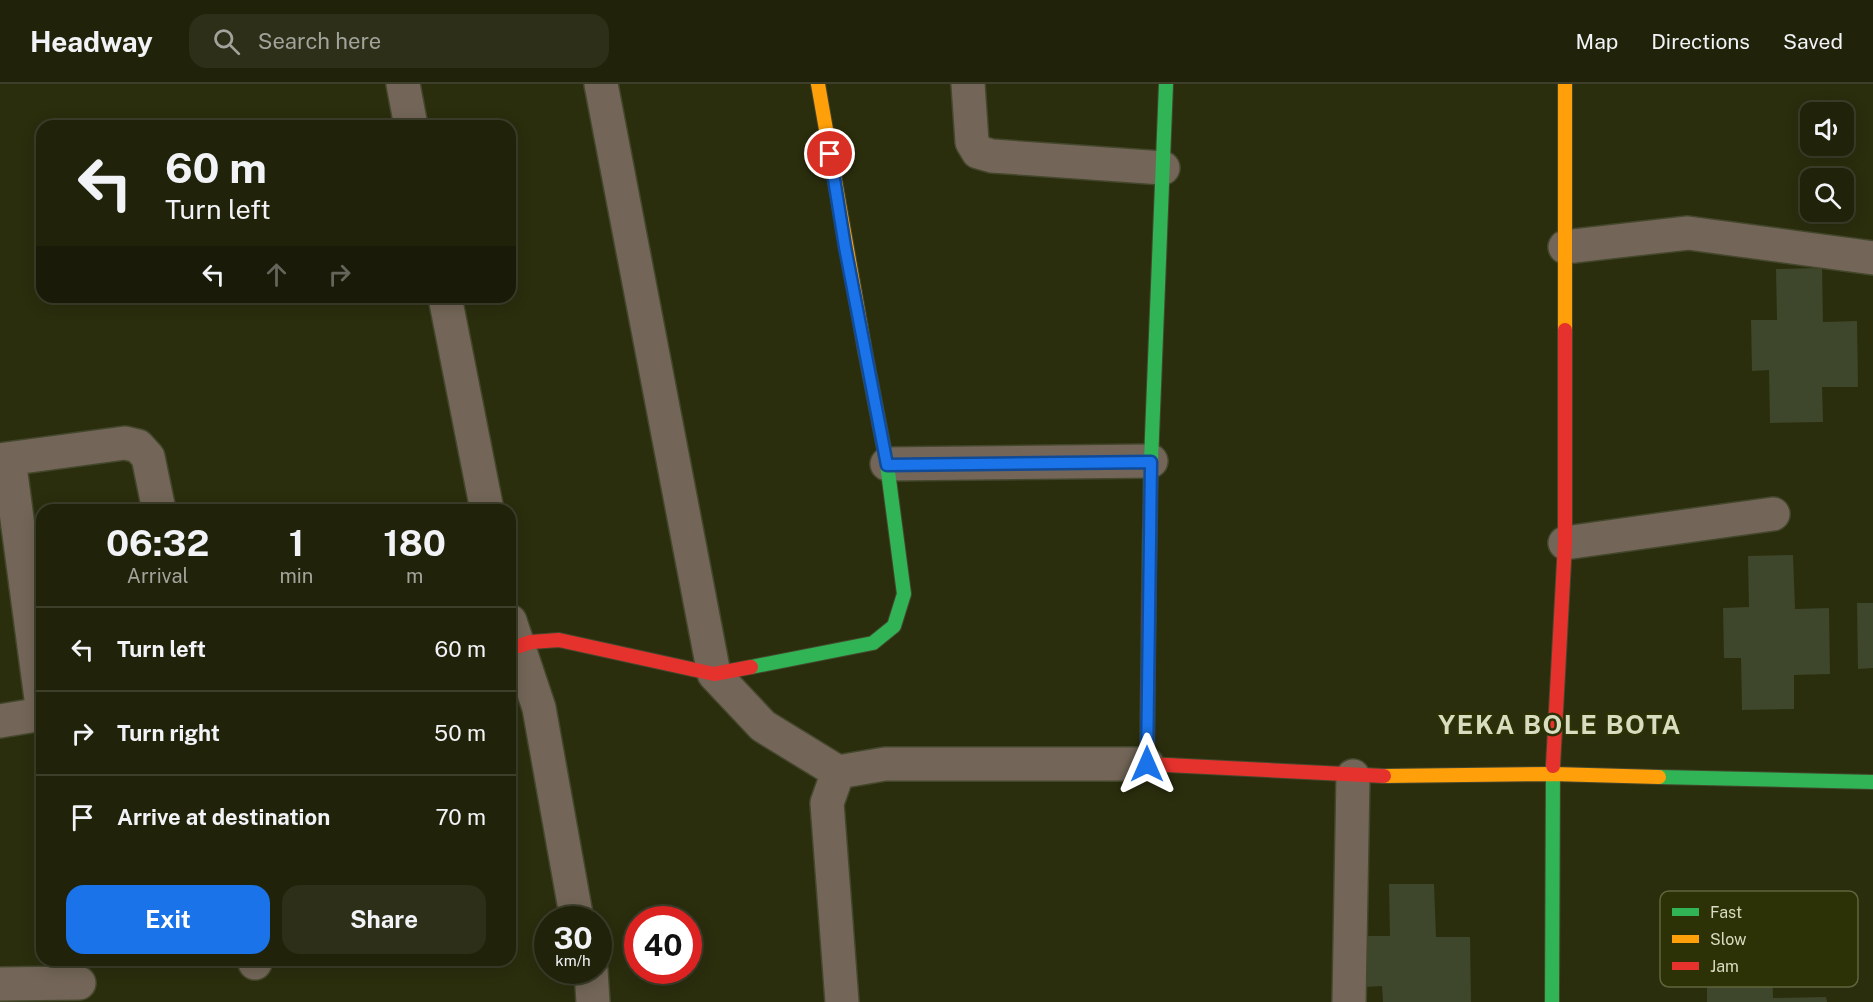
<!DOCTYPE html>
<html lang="en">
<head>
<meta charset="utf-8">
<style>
  body { margin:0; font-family:"Public Sans",sans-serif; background:#2d2f18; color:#f1f3f6; height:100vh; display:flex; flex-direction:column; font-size:22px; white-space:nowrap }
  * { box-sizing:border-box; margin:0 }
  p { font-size:20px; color:#a2a49c }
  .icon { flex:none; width:33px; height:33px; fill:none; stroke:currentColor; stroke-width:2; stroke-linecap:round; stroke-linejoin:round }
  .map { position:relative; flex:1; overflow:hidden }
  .panel { position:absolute; left:36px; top:420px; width:480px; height:462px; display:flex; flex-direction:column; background:#20220a; border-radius:18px; box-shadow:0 3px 15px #0003,0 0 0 2px #3d3f2b }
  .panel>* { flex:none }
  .top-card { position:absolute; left:36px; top:36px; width:480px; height:183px; border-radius:18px; box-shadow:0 3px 15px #0003,0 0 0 2px #3d3f2b; background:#20220a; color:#f1f3f6; overflow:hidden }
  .tools { position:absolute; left:1800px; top:18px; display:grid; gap:12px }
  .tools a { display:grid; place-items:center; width:54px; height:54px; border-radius:12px; background:#20220a; box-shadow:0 3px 15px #0003,0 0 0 2px #3d3f2b; font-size:30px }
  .speed { position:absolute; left:534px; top:822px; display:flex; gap:12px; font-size:30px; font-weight:700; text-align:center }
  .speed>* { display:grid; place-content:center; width:78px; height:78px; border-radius:50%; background:#20220a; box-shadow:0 3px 15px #0003,0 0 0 2px #3d3f2b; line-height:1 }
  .speed small { font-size:15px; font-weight:400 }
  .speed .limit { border:9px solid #d22; background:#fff; color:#111 }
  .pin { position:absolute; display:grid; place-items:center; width:51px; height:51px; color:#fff; margin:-26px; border:3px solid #fff; border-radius:50%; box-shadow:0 2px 6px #0007 }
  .me { position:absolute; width:66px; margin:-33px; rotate:0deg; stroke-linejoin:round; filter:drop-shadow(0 0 4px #0008) }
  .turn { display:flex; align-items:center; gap:21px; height:126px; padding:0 30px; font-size:27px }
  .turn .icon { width:78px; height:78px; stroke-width:2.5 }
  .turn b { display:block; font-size:42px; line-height:51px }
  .lanes { display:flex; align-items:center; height:57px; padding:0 30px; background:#0003; justify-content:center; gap:30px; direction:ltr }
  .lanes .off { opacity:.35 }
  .eta { display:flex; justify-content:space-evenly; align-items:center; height:102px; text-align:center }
  .eta b { font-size:36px; font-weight:700; line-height:42px }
  .action { display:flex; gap:12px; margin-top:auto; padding:12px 30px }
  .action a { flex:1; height:69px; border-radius:18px; background:#1a73e8; color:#fff; font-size:24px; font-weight:700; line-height:69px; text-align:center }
  .action a+a { background:#2d2f18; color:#f1f3f6 }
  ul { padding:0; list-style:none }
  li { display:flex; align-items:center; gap:18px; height:84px; padding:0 30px; border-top:2px solid #3d3f2b }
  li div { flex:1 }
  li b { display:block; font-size:22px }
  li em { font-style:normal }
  header { display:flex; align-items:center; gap:36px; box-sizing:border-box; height:84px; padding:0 30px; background:#20220a; border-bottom:2px solid #3d3f2b }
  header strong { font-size:28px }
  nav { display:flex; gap:33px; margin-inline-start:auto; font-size:21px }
  .search { width:420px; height:54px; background:#2d2f18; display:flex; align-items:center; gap:15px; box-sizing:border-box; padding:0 21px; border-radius:18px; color:#a2a49c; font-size:22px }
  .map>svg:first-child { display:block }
  .building { fill:#3e462b }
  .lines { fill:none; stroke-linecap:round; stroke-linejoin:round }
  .street-casing { stroke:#44472c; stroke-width:36 }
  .fast-casing { stroke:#44472c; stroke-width:16 }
  .slow-casing { stroke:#44472c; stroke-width:16 }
  .jam-casing { stroke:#44472c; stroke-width:16 }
  .street { stroke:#736658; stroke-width:33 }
  .fast { stroke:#30b455; stroke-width:14 }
  .slow { stroke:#ff9f0a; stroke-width:14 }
  .jam { stroke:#e5322d; stroke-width:14 }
  .route-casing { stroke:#114b97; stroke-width:15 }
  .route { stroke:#1a73e8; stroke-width:10 }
  .labels { text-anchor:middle; stroke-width:5; stroke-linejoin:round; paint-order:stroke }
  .district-label { font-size:26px; font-weight:bold; letter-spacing:1.5px; fill:#d8ddc0; stroke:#2d3106 }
  .key { fill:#2d3106; stroke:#60653e; stroke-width:1.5 }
  .key-label { font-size:16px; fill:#d8ddc0 }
</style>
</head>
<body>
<header>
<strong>Headway</strong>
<div class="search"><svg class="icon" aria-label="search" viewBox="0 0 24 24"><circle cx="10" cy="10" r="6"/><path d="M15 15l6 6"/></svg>Search here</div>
<nav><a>Map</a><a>Directions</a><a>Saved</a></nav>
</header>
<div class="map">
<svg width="1873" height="918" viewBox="0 0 1873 918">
  <rect width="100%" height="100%" fill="#2b2e0d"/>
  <path class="building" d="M1822 184 1823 238 1857 237 1858 303H1822L1823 338 1770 339 1769 286 1752 287 1751 236H1777L1776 185Z
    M1793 471 1795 525 1829 524 1830 590 1794 591V625L1742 626 1741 574H1724L1723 524 1749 523 1748 472Z
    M1857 519H1873V584L1858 585Z
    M1389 800H1434L1436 853H1470L1471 918H1383L1382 902 1365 903 1364 852H1390Z
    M1772 879 1773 914 1826 913 1827 918H1707V881Z"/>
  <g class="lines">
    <g class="street-casing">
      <path id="street" d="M403 0 411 42
        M601 0 714 590 763 642 838 688
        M968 0 972 58 978 68 992 72 1163 84
        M1565 163 1688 149 1873 174
        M445 213 487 426
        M9 375 42 622
        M0 376 125 359 138 362 148 373 159 426
        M887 380 1151 377
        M1565 459 1773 430
        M510 537 539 624 577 836
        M0 637 42 630
        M255 876V879
        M591 886 593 918
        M0 900 79 899
        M842 918 827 719 838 688 885 680H1147
        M1349 918 1353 692"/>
    </g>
    <g class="fast-casing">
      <path id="fast" d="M1149 499 1151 377 1166 0
        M751 583 873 559 894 542 904 510 887 380 865 267
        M1659 693 1873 698
        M1552 918 1553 682"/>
    </g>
    <g class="slow-casing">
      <path id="slow" d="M818 0 865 267
        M1565 0V246
        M1384 692 1553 690 1659 693"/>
    </g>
    <g class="jam-casing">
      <path id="jam" d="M1149 499 1147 680 1384 692
        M519 562 531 558 559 556 714 590 751 583
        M1553 682 1565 459V246"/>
    </g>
    <use href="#street" class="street"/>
    <use href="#fast" class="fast"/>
    <use href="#slow" class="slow"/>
    <use href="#jam" class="jam"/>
  </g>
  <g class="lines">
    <g class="route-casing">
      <path id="route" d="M830 70 845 163 887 381 1151 378 1147 680"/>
    </g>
    <use href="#route" class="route"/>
  </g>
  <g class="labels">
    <g class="district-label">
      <text x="1560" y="650">YEKA BOLE BOTA</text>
    </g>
  </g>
  <rect x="1660" y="807" width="198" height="96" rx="9" class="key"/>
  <rect x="1672" y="824" width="27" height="8" fill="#30b455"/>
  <rect x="1672" y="851" width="27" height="8" fill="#ff9f0a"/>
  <rect x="1672" y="878" width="27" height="8" fill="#e5322d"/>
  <g class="key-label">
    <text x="1710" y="834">Fast</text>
    <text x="1710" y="861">Slow</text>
    <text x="1710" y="888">Jam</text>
  </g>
</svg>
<div class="tools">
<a><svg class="icon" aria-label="sound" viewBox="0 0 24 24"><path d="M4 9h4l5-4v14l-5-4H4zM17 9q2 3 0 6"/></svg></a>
<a><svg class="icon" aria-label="search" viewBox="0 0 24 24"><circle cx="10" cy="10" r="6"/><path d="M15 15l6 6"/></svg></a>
</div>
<div class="speed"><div>30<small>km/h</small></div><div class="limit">40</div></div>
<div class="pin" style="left:830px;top:70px;background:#d93025"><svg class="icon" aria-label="arrive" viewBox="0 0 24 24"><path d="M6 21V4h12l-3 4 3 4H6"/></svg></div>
<svg class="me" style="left:1147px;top:680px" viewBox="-20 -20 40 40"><path d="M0-17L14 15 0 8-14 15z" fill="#1a73e8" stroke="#fff" stroke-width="4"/></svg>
<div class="top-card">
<div class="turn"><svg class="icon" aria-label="left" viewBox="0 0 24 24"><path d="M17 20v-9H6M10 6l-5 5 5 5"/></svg><div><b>60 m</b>Turn left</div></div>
<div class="lanes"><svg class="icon" aria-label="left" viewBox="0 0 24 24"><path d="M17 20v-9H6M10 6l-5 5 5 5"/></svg><svg class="icon off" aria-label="ahead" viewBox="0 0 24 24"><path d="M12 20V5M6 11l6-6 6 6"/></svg><svg class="icon off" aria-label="right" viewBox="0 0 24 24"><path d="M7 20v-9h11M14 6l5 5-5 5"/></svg></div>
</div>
<section class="panel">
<div class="eta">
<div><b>06:32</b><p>Arrival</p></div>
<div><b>1</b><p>min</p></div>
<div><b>180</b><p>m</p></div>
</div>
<ul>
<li><svg class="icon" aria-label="left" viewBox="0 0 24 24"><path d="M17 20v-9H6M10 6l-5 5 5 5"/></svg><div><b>Turn left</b></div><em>60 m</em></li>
<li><svg class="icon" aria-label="right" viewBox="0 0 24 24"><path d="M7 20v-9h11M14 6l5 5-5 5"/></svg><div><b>Turn right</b></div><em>50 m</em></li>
<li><svg class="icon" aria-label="arrive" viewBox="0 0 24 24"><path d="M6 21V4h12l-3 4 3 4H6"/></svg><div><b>Arrive at destination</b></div><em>70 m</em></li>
</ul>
<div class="action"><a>Exit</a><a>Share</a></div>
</section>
</div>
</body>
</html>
